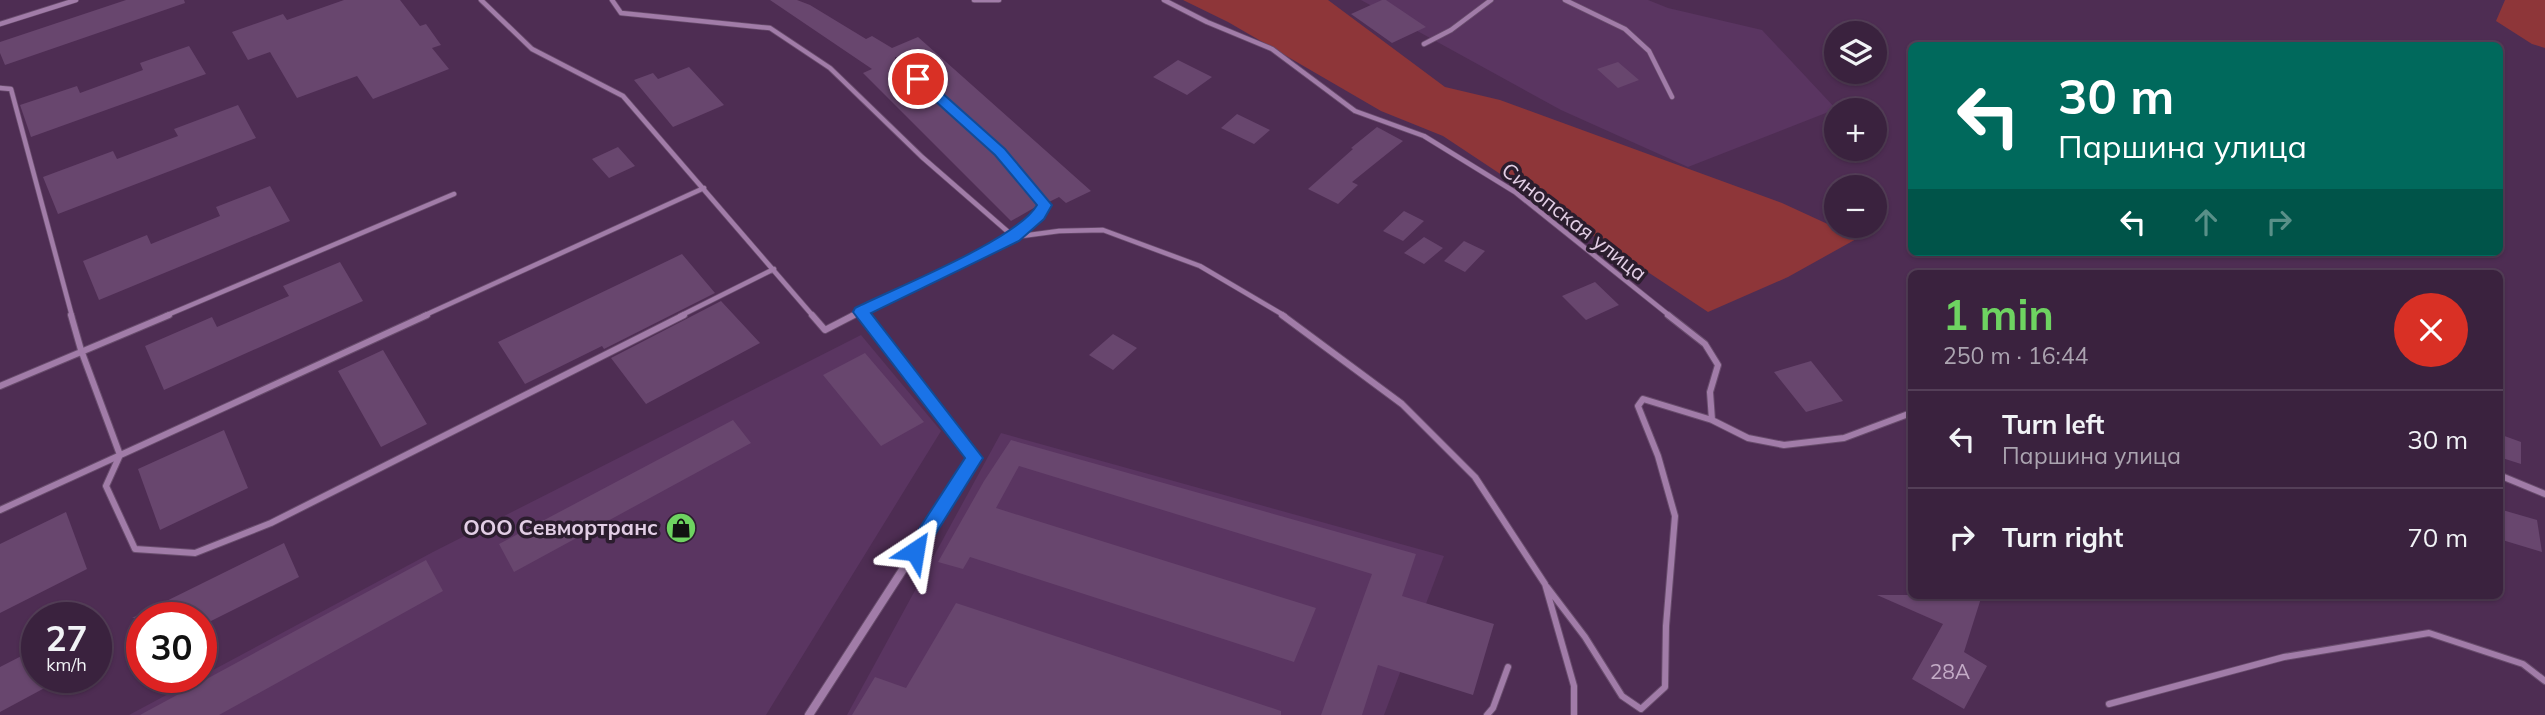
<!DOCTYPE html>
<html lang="en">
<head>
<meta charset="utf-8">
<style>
  body { margin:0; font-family:Mulish,sans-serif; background:#412a45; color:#f1f3f6; height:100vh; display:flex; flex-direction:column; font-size:26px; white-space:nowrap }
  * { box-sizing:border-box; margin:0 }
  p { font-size:23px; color:#aba4b0 }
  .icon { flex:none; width:38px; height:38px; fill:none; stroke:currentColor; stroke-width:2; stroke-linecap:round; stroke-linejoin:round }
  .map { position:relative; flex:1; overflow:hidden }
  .side { position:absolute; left:1908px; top:270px; width:595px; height:329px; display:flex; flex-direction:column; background:#3a223e; border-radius:10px; box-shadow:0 2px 5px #0004,0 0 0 2px #543f58 }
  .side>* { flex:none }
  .hud { position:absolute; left:1908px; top:42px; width:595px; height:214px; border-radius:10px; box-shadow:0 2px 5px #0004,0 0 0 2px #543f58; background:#00695c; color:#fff; overflow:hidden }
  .buttons { position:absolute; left:1824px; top:21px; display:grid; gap:14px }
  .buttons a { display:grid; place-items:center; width:63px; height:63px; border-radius:50%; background:#3a223e; box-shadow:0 2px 5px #0004,0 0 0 2px #543f58; font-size:35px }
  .speed { position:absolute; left:21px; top:602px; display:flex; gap:14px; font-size:35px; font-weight:700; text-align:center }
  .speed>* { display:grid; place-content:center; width:91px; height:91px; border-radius:50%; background:#3a223e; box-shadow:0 2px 5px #0004,0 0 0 2px #543f58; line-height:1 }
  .speed small { font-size:18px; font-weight:400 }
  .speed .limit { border:10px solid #d22; background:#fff; color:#111 }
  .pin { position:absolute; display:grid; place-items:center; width:60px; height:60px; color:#fff; margin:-30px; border:4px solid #fff; border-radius:50%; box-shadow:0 2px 7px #0007 }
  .me { position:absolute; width:77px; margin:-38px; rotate:33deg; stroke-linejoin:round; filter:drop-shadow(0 0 5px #0008) }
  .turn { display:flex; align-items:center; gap:24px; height:147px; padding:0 35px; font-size:32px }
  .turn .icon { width:91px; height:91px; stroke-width:2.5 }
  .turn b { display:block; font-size:49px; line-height:60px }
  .lanes { display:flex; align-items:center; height:66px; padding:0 35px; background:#0003; justify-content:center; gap:35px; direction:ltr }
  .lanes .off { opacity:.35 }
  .round { display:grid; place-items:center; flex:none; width:74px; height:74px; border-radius:37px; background:#412a45 }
  .overview { display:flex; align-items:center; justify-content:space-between; height:119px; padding:0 35px }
  h1 { font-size:42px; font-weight:700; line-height:52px; color:#6ed361 }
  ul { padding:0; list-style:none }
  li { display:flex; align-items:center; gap:21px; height:98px; padding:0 35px; border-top:2px solid #543f58 }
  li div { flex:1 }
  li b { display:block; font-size:26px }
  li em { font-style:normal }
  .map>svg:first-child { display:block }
  .built { fill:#5a3561 }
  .green { fill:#8e3639 }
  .building { fill:#68466e }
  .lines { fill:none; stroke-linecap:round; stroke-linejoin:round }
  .lane-far1-casing { stroke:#684c6c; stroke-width:6 }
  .lane-casing { stroke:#684c6c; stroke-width:8 }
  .street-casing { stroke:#684c6c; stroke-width:10 }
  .lane-far1 { stroke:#a17ca8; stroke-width:4.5 }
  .lane { stroke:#a17ca8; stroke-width:6 }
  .street { stroke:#a17ca8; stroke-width:8 }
  .route { fill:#1a73e8; stroke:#114b97; stroke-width:2 }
  .labels { text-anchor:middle; stroke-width:7; stroke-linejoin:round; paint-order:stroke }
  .street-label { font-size:21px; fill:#e2cee5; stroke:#2b1d2e }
  .poi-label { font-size:21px; font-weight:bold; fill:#e2cee5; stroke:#2b1d2e; text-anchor:end }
  .near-number-label { font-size:21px; fill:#c4acc7 }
</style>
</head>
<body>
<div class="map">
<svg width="2545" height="715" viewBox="0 0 2545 715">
  <rect width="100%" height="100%" fill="#4e2d53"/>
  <path class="built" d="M1361 0H1648L1668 8 1762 30 1836 109 1688 167 1561 110Z
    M861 335 941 431 766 715H129L433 552Z
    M1001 433 1444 556 1384 715H847Z"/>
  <path class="green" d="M1183 0H1328L1445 87 1500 100 1782 203 1858 238 1788 277 1708 312 1443 136 1381 111 1228 22Z
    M2505 0H2545V48L2532 44 2496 21Z"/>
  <path class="building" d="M126 0H184L185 3 5 65 0 53V42Z
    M344 0H400L420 26 426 24 441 45 432 48 449 69 373 99 357 76 297 98 270 52 248 60 232 32 283 14 287 20Z
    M770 0H797L810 5 866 39 872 36 892 48 918 37 1091 191 1066 203 1059 197 1049 202 1003 148 901 57H895V65L997 155 1039 205 1011 221 863 73 872 69Z
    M1382 0H1386L1426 27 1392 43 1351 14Z
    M189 46 206 74 31 137 20 105 77 86 80 93 143 70 140 63Z
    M1178 60 1212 77 1187 95 1153 77Z
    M1618 62 1639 80 1618 88 1597 69Z
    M689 67 724 105 673 127 634 80 653 73 658 79Z
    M238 105 256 138 58 214 43 177 113 151 117 159 178 136 174 129Z
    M1237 114 1270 130 1254 144 1221 128Z
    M1377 127 1403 141 1352 182 1358 185 1338 204 1308 189 1353 149 1351 148Z
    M618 147 635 166 609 178 592 159Z
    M270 186 290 221 99 300 83 261 147 235 151 244 220 216 216 207Z
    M1404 211 1424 221 1403 241 1383 231Z
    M1424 237 1443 248 1424 264 1404 253Z
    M1464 241 1485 251 1465 272 1444 261Z
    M682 254 715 293 604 349 602 346 525 384 498 342Z
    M340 262 363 301 164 390 145 346 212 317 217 327 289 296 283 286Z
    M1595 282 1619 305 1586 320 1562 296Z
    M721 301 760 343 646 404 611 358Z
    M1113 334 1137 348 1113 370 1089 355Z
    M383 350 427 424 381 447 338 371Z
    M865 353 924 422 881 446 823 375Z
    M1811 361 1843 401 1806 412 1774 372Z
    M733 420 751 443 514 572 499 544Z
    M224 430 248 488 160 530 138 469Z
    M2499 434 2521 442V464L2499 457Z
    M1011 440 1416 554 1402 596 1494 624 1473 695 1378 665 1362 715H1321L1372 574 1019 466 996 508 1316 608 1294 662 970 557 963 569 938 562 984 481Z
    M2499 509 2537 520 2542 552 2499 539Z
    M66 512 87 569 0 613V544Z
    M284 543 299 577 201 626V618H132Z
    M426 560 443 591 219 715H140Z
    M1877 595H1982L1964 652 1987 666 1964 709 1912 679 1943 624Z
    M956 603 1281 711V715H852L875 677 906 688Z
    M37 648V677H65L0 712V667Z"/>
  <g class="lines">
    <g class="lane-far1-casing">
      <path id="lane-far1" d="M481 0 532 49 623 96 813 316
        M612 0 621 13 770 28 830 68 922 157 1014 237 1039 215 1045 205 1000 152 898 61
        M974 0H999
        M1164 0 1207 22 1272 49 1355 111 1424 136 1515 192 1670 316
        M1565 0 1625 29 1649 51 1672 97
        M0 24 76 0
        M1424 44 1451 30 1491 0
        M0 88 11 89 72 316
        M165 316 454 194
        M423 316 704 188
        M680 316 774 269
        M851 316 861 311
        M865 316 861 311 1014 237 1059 231 1103 230 1200 266 1285 316"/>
    </g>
    <g class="lane-casing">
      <path id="lane" d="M71 315 81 350 120 455 106 486 135 549 195 553 271 523 684 315
        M812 315 825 330 854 315
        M863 315 868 321
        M1282 315 1402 404 1475 477 1545 584 1574 686V715
        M1668 315 1705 344 1718 365 1710 392 1712 420
        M0 386 169 315
        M2499 475 2545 494
        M0 510 427 315
        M1547 587 1585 637 1622 696 1641 709 1665 687 1666 626 1675 516 1658 456 1638 406 1643 399 1712 420 1748 438 1784 445 1844 438 1911 413
        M2109 704 2284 657 2429 633 2523 664 2545 681
        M1487 715 1493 708 1508 667"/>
    </g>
    <g class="street-casing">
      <path id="street" d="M809 715 975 458 868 321"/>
    </g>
    <use href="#lane-far1" class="lane-far1"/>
    <use href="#lane" class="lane"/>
    <use href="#street" class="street"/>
  </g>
  <path class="route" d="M918 75 923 76 1005 149 1052 205 1044 219 1019 241 871 313 983 458 921 557 915 559 908 557 906 551 908 546 965 458 853 312 855 308C895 288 1018 239 1037 205L995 155 914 82V76Z"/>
  <defs>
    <g id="shop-disc" transform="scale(1.575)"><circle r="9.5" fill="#6ed361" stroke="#2b1d2e"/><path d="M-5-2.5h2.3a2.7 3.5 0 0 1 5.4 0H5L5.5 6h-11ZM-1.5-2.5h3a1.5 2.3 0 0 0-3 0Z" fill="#111"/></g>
  </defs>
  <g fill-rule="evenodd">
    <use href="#shop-disc" x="681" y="528"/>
  </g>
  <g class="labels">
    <g class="street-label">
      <text transform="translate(1574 222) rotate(38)" y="7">Синопская улица</text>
    </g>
    <g class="poi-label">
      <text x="658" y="535">ООО Севмортранс</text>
    </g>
    <g class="near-number-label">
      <text x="1950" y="679">28А</text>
    </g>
  </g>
</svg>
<div class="buttons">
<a><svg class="icon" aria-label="layers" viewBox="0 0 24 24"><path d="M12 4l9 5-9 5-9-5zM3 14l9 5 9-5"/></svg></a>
<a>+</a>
<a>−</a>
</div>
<div class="speed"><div>27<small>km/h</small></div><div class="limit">30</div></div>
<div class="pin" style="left:918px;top:79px;background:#d93025"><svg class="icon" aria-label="arrive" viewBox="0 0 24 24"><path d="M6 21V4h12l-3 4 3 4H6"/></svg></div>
<svg class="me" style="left:915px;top:551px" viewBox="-20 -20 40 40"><path d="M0-17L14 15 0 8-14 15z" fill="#1a73e8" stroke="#fff" stroke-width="4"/></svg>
<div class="hud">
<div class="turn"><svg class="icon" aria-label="left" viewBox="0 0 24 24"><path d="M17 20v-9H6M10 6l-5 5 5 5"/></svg><div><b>30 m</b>Паршина улица</div></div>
<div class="lanes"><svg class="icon" aria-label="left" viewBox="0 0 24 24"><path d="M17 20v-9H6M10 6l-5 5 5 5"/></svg><svg class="icon off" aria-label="ahead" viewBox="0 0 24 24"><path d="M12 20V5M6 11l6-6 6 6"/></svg><svg class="icon off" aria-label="right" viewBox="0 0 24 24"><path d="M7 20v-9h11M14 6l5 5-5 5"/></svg></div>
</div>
<section class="side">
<div class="overview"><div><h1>1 min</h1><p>250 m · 16:44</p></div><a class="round" style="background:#d93025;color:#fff"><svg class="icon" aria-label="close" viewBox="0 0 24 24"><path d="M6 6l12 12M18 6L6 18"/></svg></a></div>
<ul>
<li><svg class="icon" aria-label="left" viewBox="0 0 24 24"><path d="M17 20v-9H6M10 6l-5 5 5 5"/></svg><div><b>Turn left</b><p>Паршина улица</p></div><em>30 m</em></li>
<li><svg class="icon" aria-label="right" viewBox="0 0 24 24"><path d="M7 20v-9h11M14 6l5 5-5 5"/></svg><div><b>Turn right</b></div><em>70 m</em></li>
</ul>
</section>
</div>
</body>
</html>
